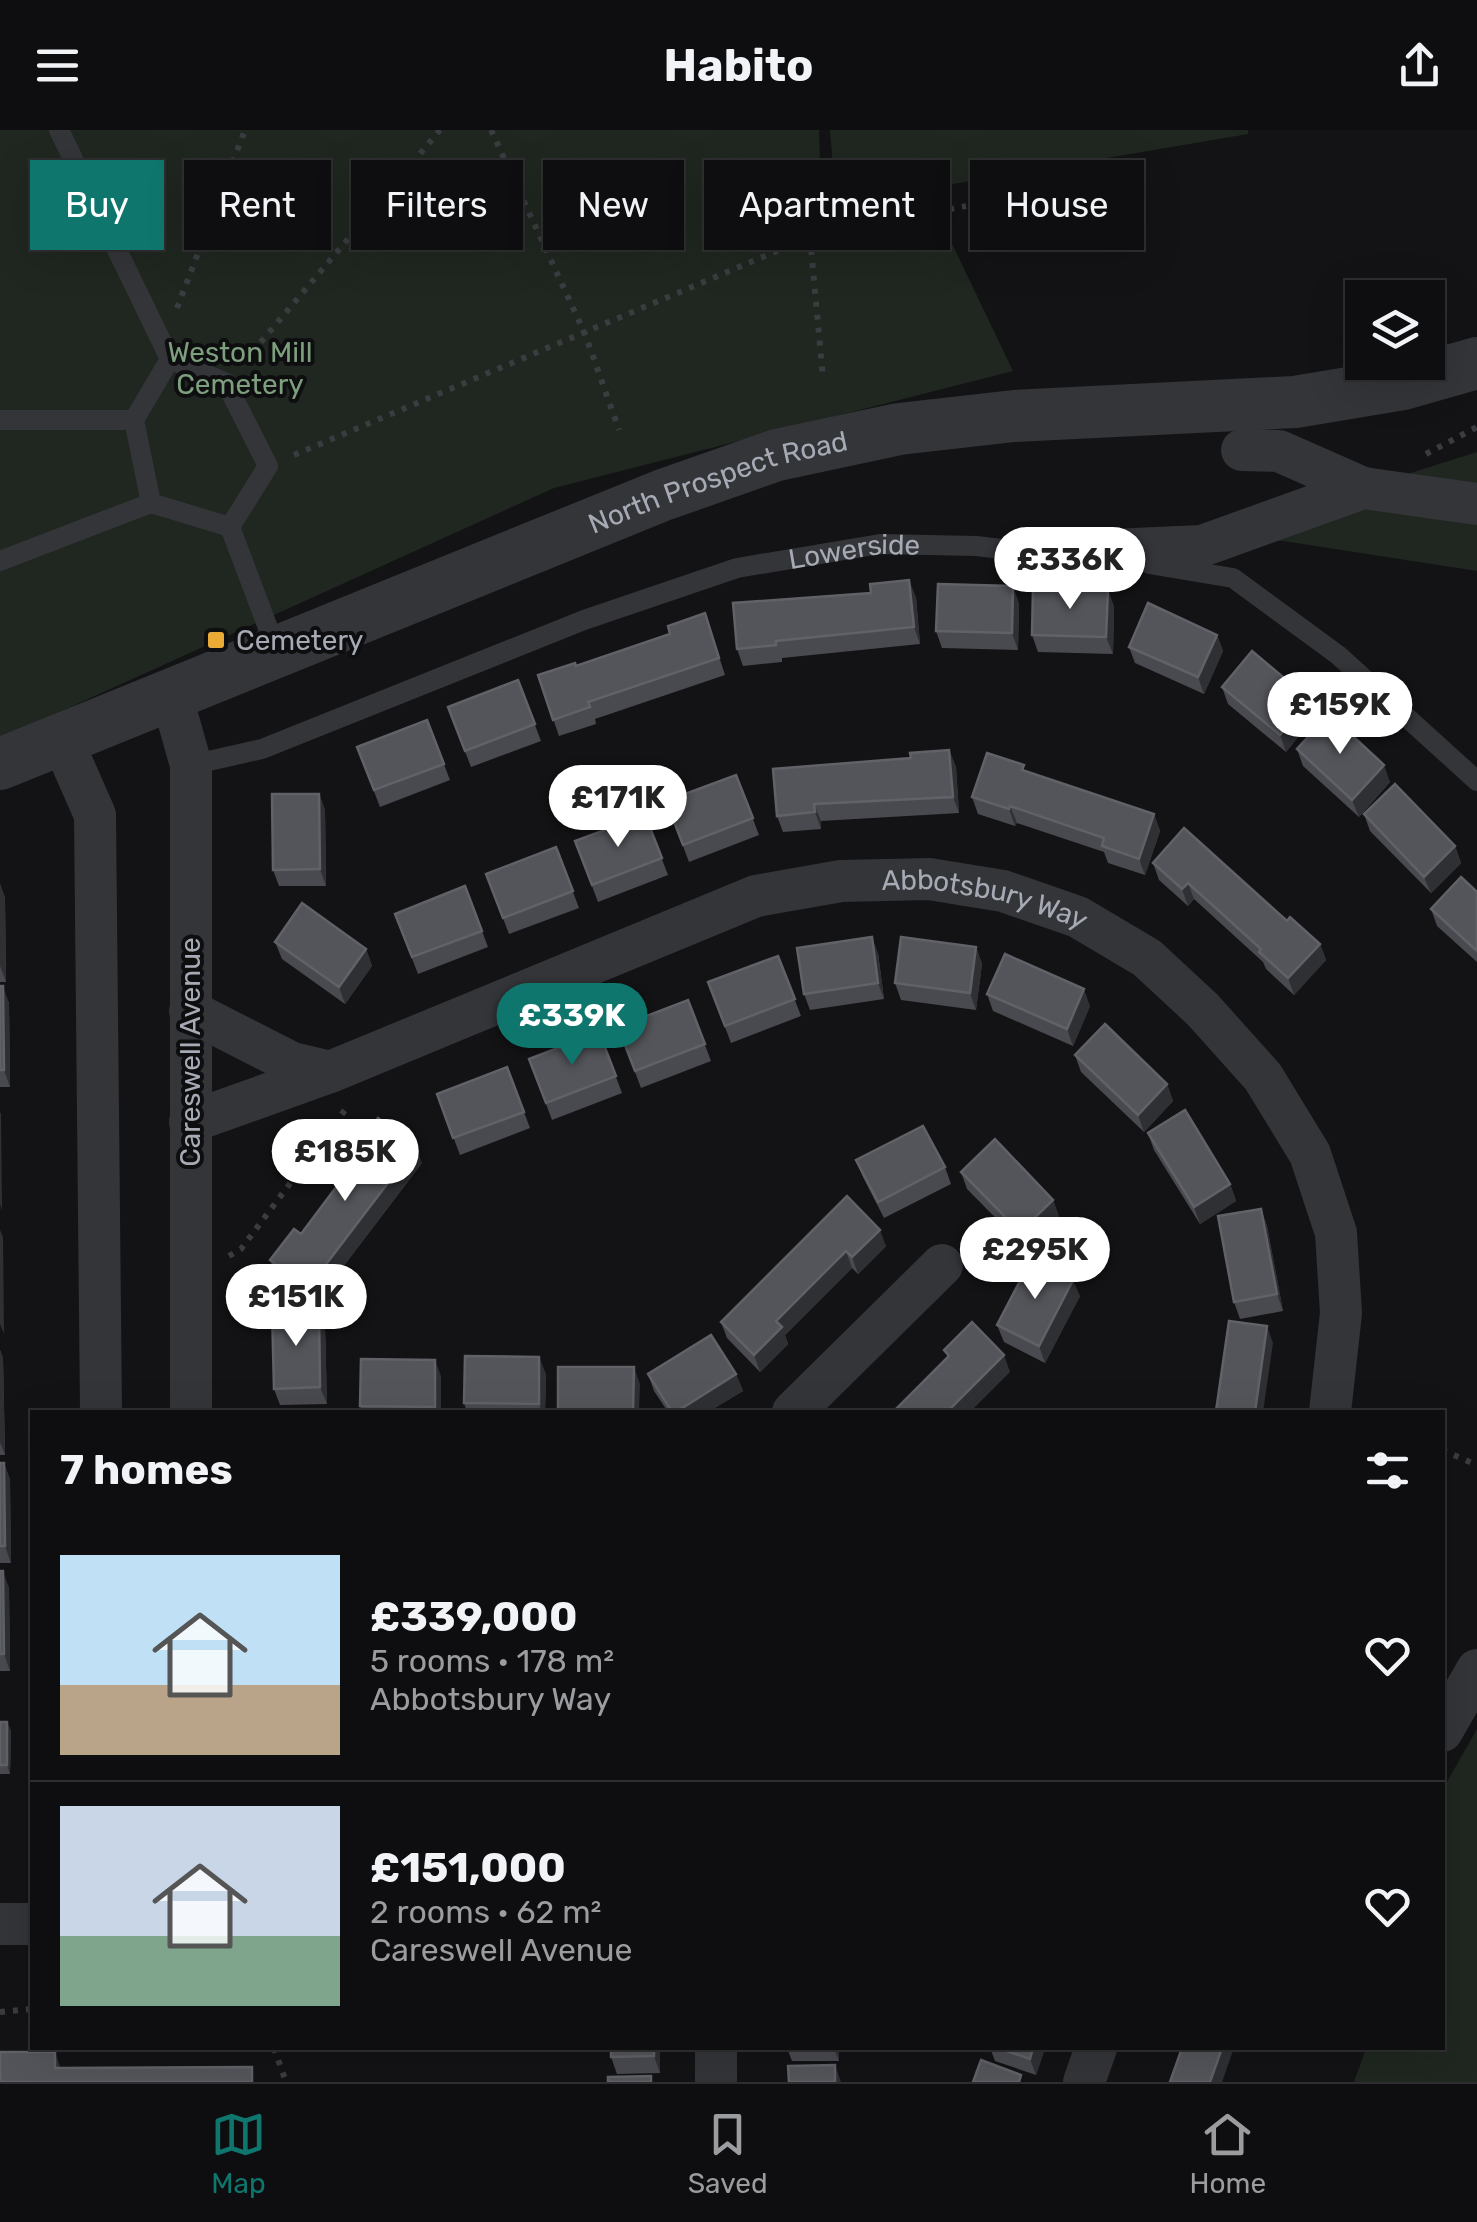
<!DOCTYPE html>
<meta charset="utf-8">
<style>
:root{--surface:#0e0e10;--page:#171719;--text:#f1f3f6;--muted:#9b9c9f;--line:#2e2e30;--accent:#0f766e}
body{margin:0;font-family:Rubik,sans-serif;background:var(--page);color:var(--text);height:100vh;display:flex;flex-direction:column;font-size:38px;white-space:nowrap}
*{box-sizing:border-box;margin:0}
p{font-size:32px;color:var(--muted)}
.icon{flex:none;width:55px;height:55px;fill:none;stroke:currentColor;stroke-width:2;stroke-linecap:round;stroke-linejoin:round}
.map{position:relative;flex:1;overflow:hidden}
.side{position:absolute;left:30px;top:1280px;width:1415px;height:640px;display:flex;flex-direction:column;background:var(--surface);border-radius:0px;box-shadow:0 10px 40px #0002,0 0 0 2px var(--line)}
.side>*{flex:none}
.hud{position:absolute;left:30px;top:30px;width:1418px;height:90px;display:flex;gap:20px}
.buttons{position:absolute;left:1345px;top:150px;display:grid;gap:20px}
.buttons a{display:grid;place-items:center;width:100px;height:100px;border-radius:0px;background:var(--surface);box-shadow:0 10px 40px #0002,0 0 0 2px var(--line);font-size:50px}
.price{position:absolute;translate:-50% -85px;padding:0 22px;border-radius:35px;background:#fff;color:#222;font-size:32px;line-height:65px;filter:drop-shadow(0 2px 5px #0008)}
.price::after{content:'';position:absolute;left:50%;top:60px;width:30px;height:22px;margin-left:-15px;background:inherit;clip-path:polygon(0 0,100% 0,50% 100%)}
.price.selected{background:var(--accent);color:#fff}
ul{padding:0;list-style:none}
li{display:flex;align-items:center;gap:30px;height:250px;padding:0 30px}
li+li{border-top:2px solid var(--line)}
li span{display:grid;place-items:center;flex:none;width:280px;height:200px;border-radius:0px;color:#555}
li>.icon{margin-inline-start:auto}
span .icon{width:120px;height:120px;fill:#fffc;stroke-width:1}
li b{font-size:42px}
h2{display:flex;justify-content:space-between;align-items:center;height:120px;padding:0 30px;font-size:42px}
.pill{padding:0 35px;border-radius:0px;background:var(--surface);box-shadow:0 10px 40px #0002,0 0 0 2px var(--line);font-size:35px;line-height:90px}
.pill.selected{background:var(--accent);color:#fff}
header{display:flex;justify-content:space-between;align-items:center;height:130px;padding:0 30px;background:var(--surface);font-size:45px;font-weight:700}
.menu{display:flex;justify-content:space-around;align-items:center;height:140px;border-top:2px solid var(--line);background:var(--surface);font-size:28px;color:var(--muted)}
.menu a{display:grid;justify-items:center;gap:5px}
.menu .selected{color:var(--accent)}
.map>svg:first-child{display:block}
</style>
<header><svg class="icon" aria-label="menu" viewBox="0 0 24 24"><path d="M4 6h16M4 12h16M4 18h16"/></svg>Habito<svg class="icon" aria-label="share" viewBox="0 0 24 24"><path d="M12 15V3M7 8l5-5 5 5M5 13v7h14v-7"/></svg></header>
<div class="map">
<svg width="1477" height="1952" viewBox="0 0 1477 1952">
<rect width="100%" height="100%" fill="#131315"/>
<!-- green -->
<g fill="#1f2720">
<path d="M 0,0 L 819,0 L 822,91 L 932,72 L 1013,241 L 554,358 L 0,609 Z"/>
<path d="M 830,0 L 1248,0 L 1248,4 L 836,74 Z"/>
<path d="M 1477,322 L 1477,441 L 1224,402 Z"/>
<path d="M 1477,1599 L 1477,1952 L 1354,1952 L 1366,1918 L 1442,1918 L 1443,1659 Z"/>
</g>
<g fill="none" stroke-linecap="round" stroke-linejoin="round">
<!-- path -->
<g stroke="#3a3c40" stroke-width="6" stroke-dasharray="5 8" stroke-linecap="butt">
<path d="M 491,0 L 585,204 L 619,300"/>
<path d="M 810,107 L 823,248"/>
<path d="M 177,178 L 245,0"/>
<path d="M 244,232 L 440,0"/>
<path d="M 1426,324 L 1477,297"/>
<path d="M 294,325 L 810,107 L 966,76"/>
<path d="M 229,1126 L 241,1119 L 345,980"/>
<path d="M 1442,1320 L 1477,1335"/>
<path d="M 0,1882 L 32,1879"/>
<path d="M 274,1918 L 286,1952"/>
</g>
<!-- service -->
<g stroke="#343539" stroke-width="20">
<path d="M 59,0 L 170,229"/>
<path d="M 170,229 L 226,253 L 268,336 L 230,397 L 151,373 L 134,290 Z"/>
<path d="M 0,290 L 134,290"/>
<path d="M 230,397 L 276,519"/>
<path d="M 0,431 L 151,373"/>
<path d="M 1149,434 L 1233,448 L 1338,525 L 1477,651"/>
<path id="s1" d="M 191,635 L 262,619 L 584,490 L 737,438 L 880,414 L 976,416 L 1045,424"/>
</g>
<!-- minor -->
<g stroke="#343539" stroke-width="42">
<path d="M 1242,320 L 1279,321 L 1363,358"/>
<path d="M 1043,423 L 1202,416 L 1363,358 L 1477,374"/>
<path d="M 171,564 L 191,635 L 191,1282"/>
<path d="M 62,610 L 95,685 L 101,1282"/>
<path d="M 190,881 L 292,933 L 330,942"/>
<path id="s2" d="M 190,992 L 330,942 L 756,766 L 841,751 L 929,749 L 1003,761 L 1078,787 L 1147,828 L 1203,880 L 1263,947 L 1310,1024 L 1336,1103 L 1341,1183 L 1330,1282"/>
<path d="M 793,1282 L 942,1135"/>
<path d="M 1442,1601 L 1477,1540"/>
<path d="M 0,1794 L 32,1794"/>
<path d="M 716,1952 L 716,1918"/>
<path d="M 1084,1952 L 1096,1918"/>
</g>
<!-- tertiary -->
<path stroke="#343539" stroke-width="52" id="s3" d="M 0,634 L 663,365 L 777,325 L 899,299 L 1014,286 L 1295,272 L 1403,254 L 1477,233"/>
</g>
<!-- wall -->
<g fill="#494a50">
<path d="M 1108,460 L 1114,477 L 1113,524 L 1038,522 L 1032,505 Z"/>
<path d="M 916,467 L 920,514 L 782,528 L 782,532 L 743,536 L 737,519 Z"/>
<path d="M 1019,473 L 1018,520 L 942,518 L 936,501 Z"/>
<path d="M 705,483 L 725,545 L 595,589 L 596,594 L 559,606 L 538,545 L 576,536 L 670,504 Z"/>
<path d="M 1217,505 L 1223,521 L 1204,564 L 1135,533 L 1129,517 Z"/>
<path d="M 518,550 L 541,611 L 471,637 L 448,577 Z"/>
<path d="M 1222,557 L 1309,569 L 1316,585 L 1286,622 L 1228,574 Z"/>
<path d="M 427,590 L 450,650 L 380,677 L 357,617 Z"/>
<path d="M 1297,619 L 1390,652 L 1359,687 L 1303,636 Z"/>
<path d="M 949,620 L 956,637 L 959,683 L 821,691 L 821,699 L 783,702 L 777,686 L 911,628 Z"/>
<path d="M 1027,642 L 1154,684 L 1160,701 L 1145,745 L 1108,733 L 1104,722 L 1017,693 L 1015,696 L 978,684 L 972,667 Z"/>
<path d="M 736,645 L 759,705 L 689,732 L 666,671 Z"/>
<path d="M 319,664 L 325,680 L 326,756 L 279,756 L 273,740 Z"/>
<path d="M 1364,684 L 1455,716 L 1461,733 L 1431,763 L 1370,701 Z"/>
<path d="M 645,685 L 668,745 L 598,772 L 575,711 Z"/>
<path d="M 556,717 L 579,778 L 509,804 L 486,744 Z"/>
<path d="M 1153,733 L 1287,791 L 1320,814 L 1326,830 L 1294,865 L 1266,839 L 1263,832 L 1194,769 L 1188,776 L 1159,750 Z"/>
<path d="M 0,754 L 5,768 L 6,852 L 0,852 Z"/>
<path d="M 465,756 L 488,817 L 418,844 L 395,784 Z"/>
<path d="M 1477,762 L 1477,832 L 1437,796 L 1431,779 Z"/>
<path d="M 275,812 L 366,819 L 372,836 L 345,874 L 282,829 Z"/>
<path d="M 976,817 L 982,834 L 976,880 L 901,870 L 895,853 Z"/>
<path d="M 878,823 L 884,869 L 810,880 L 804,864 Z"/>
<path d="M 778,826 L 801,886 L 731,913 L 708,852 Z"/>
<path d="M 0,856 L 9,873 L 10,957 L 0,957 Z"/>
<path d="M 987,864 L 1090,876 L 1073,916 L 993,881 Z"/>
<path d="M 688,870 L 711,931 L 641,958 L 618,897 Z"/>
<path d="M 599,902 L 622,963 L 552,990 L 529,929 Z"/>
<path d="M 1075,925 L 1167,954 L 1173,971 L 1144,1002 L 1081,942 Z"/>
<path d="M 507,937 L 530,998 L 460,1025 L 437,964 Z"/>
<path d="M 1148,1003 L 1230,1054 L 1236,1071 L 1200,1094 L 1154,1020 Z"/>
<path d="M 354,1019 L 422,1033 L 314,1175 L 277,1147 L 270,1130 L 301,1104 L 358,1029 Z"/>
<path d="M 856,1030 L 945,1037 L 951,1054 L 884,1088 L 863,1047 Z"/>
<path d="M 961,1042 L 1053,1070 L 1059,1087 L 1026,1119 L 967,1059 Z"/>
<path d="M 847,1066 L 886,1116 L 858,1144 L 852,1138 L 785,1205 L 788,1214 L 760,1242 L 727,1208 L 721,1192 Z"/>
<path d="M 1261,1079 L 1267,1096 L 1283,1181 L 1240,1189 L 1234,1172 Z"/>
<path d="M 1080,1166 L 1045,1233 L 1004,1212 L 997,1195 Z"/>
<path d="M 319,1179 L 325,1196 L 327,1274 L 280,1275 L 274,1259 Z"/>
<path d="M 0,1220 L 3,1228 L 5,1325 L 0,1325 Z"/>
<path d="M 546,1244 L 545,1282 L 467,1282 L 464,1273 Z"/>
<path d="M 648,1244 L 736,1244 L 743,1261 L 708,1282 L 668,1282 L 654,1261 Z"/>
<path d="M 441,1246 L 441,1282 L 362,1282 L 360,1276 Z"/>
<path d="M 0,1333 L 4,1333 L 10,1350 L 11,1433 L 0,1433 Z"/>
<path d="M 0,1441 L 9,1458 L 10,1541 L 0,1541 Z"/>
<path d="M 0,1592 L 7,1592 L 11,1601 L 10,1644 L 0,1644 Z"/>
<path d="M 334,1918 L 353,1918 L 353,1921 L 336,1921 Z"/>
<path d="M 611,1918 L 660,1918 L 660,1943 L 617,1944 L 611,1927 Z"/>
<path d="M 787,1918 L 839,1918 L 839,1931 L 792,1931 Z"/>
<path d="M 990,1918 L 1045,1918 L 1036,1945 L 995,1931 Z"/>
</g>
<!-- shaded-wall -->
<g fill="#2f3034">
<path d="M 909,450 L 916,467 L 920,514 L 914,497 Z"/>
<path d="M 1013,456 L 1019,473 L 1018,520 L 1012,503 Z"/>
<path d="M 1108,460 L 1114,477 L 1113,524 L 1106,507 Z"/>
<path d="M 1217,505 L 1223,521 L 1204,564 L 1198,547 Z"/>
<path d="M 1309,569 L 1316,585 L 1286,622 L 1280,605 Z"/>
<path d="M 949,620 L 956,637 L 959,683 L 953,667 Z"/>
<path d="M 1384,635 L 1390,652 L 1359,687 L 1352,670 Z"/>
<path d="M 319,664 L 325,680 L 326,756 L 320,739 Z"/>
<path d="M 814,674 L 821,691 L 821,699 L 815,682 Z"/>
<path d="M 1010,676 L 1017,693 L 1015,696 L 1009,679 Z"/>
<path d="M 1154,684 L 1160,701 L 1145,745 L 1139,729 Z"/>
<path d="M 1455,716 L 1461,733 L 1431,763 L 1424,747 Z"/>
<path d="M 1188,753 L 1194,769 L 1188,776 L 1182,759 Z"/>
<path d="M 0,754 L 5,768 L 6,852 L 0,836 Z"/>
<path d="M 872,807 L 878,823 L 884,869 L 878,853 Z"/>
<path d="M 1320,814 L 1326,830 L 1294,865 L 1288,848 Z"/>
<path d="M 976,817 L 982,834 L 976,880 L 970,863 Z"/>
<path d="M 366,819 L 372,836 L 345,874 L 339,857 Z"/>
<path d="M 3,856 L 9,873 L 10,957 L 4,940 Z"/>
<path d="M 1084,859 L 1090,876 L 1073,916 L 1067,899 Z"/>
<path d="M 1167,954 L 1173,971 L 1144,1002 L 1138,985 Z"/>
<path d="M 0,982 L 1,984 L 2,1081 L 0,1074 Z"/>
<path d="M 416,1016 L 422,1033 L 314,1175 L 308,1158 Z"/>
<path d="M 1230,1054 L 1236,1071 L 1200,1094 L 1194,1077 Z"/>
<path d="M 1053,1070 L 1059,1087 L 1026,1119 L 1020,1102 Z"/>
<path d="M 1261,1079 L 1267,1096 L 1283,1181 L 1277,1164 Z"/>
<path d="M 0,1100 L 3,1107 L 4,1204 L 0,1194 Z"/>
<path d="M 880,1100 L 886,1116 L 858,1144 L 852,1127 Z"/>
<path d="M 846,1121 L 852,1138 L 785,1205 L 788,1214 L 760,1242 L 754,1225 L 776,1191 Z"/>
<path d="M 1073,1150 L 1080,1166 L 1045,1233 L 1039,1216 Z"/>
<path d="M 319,1179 L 325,1196 L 327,1274 L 320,1257 Z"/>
<path d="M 1267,1196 L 1273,1213 L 1263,1282 L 1255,1282 Z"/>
<path d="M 0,1220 L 3,1228 L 5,1325 L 0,1312 Z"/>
<path d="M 1004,1225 L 1010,1242 L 970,1282 L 947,1282 Z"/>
<path d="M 539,1227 L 546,1244 L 545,1282 L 542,1282 L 539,1274 Z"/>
<path d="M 435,1230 L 441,1246 L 441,1282 L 437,1282 L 435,1277 Z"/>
<path d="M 634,1237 L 640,1254 L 639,1282 L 633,1282 Z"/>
<path d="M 736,1244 L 743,1261 L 708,1282 L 676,1282 Z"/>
<path d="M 4,1333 L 10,1350 L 11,1433 L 5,1416 Z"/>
<path d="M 3,1441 L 9,1458 L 10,1541 L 4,1524 Z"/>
<path d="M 7,1592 L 11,1601 L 10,1644 L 7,1635 Z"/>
<path d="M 654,1918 L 660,1918 L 660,1943 L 654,1926 Z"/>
<path d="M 834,1918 L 839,1918 L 839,1931 Z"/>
<path d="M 1033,1918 L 1045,1918 L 1036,1945 L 1030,1929 Z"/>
<path d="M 1222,1918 L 1234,1918 L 1222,1952 L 1210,1952 Z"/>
<path d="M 55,1922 L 61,1939 L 55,1938 Z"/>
<path d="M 835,1935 L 841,1952 L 835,1952 Z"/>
</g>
<!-- building -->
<g fill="#53555a" stroke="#606268" stroke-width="2.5">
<path d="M 909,450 L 914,497 L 776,511 L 776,515 L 737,519 L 733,473 L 871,463 L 870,454 Z"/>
<path d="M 938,454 L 1013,456 L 1012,503 L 936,501 Z"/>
<path d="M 1033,458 L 1108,460 L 1106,507 L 1032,505 Z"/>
<path d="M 1148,473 L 1217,505 L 1198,547 L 1129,517 Z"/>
<path d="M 705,483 L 719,528 L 588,572 L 590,577 L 553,590 L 538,545 L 575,533 L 576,536 L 670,504 L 668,496 Z"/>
<path d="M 1252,521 L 1309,569 L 1280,605 L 1222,557 Z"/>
<path d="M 518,550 L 535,594 L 465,621 L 448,577 Z"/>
<path d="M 1329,584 L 1384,635 L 1352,670 L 1297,619 Z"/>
<path d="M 427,590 L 444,634 L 374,660 L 357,617 Z"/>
<path d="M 949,620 L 953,667 L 814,674 L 815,682 L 777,686 L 773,639 L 911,628 L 910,623 Z"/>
<path d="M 987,623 L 1024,635 L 1022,640 L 1154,684 L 1139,729 L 1102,716 L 1104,708 L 1010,676 L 1009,679 L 972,667 Z"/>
<path d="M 736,645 L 753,688 L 683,715 L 666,671 Z"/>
<path d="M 1395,654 L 1455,716 L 1424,747 L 1364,684 Z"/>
<path d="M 272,664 L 319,664 L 320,739 L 273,740 Z"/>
<path d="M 645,685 L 662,728 L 592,755 L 575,711 Z"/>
<path d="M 1184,698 L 1287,791 L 1290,787 L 1320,814 L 1288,848 L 1259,822 L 1261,819 L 1188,753 L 1182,759 L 1153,733 Z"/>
<path d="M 556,717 L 573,761 L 503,788 L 486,744 Z"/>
<path d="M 1461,747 L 1477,762 L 1477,821 L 1431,779 Z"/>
<path d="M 465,756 L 482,801 L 412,827 L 395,784 Z"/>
<path d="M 302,773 L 366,819 L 339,857 L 275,812 Z"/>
<path d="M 872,807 L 878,853 L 804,864 L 797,818 Z"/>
<path d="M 901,807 L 976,817 L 970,863 L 895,853 Z"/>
<path d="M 1005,824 L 1084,859 L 1067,899 L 987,864 Z"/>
<path d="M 778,826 L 795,869 L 725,896 L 708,852 Z"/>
<path d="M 0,856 L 3,856 L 4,940 L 0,940 Z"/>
<path d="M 688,870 L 705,914 L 635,941 L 618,897 Z"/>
<path d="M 1105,894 L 1167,954 L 1138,985 L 1075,925 Z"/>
<path d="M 599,902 L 616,946 L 546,973 L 529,929 Z"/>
<path d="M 507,937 L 524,982 L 453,1008 L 437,964 Z"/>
<path d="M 1185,980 L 1230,1054 L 1194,1077 L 1148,1003 Z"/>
<path d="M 378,988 L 416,1016 L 308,1158 L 270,1130 L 294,1099 L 301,1104 L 361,1024 L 354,1019 Z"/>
<path d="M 923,996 L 945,1037 L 878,1072 L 856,1030 Z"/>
<path d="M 995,1009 L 1053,1070 L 1020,1102 L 961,1042 Z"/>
<path d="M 847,1066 L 880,1100 L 852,1127 L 846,1121 L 776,1191 L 782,1197 L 754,1225 L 721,1192 Z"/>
<path d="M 1261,1079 L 1277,1164 L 1234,1172 L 1218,1086 Z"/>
<path d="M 1032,1128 L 1073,1150 L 1039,1216 L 997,1195 Z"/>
<path d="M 319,1179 L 320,1257 L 274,1259 L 272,1180 Z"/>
<path d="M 1229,1191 L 1267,1196 L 1255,1282 L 1216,1281 Z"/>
<path d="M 972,1192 L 1004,1225 L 947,1282 L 893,1282 L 949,1226 L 944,1220 Z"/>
<path d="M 711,1205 L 736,1244 L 676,1282 L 672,1282 L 648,1244 Z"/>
<path d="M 465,1226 L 539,1227 L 539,1274 L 464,1273 Z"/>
<path d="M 361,1229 L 435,1230 L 435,1277 L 360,1276 Z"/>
<path d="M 558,1237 L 634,1237 L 633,1282 L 558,1282 Z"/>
<path d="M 0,1333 L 4,1333 L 5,1416 L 0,1416 Z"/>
<path d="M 0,1441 L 3,1441 L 4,1524 L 0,1524 Z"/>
<rect x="0" y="1592" width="7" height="43"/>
<path d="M 611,1918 L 654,1918 L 654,1926 L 611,1927 Z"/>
<path d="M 998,1918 L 1033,1918 L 1030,1929 Z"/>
<path d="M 1182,1918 L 1222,1918 L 1210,1952 L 1170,1952 Z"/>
<path d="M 0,1922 L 55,1922 L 55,1938 L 252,1937 L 252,1952 L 0,1952 Z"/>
<path d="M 981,1930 L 1021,1945 L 1019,1952 L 973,1952 Z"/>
<path d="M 835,1935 L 835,1952 L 789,1952 L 788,1936 Z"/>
<path d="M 651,1946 L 651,1952 L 608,1952 L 608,1947 Z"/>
</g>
<!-- markers -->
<rect fill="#e9aa36" stroke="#0e0e10" stroke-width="4" x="206" y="500" width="20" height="20" rx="5"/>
<g text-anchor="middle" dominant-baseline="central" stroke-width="8" stroke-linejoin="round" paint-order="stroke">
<!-- park labels -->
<g font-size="28" fill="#7d9f7e" stroke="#0e0e10">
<text x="240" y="222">Weston Mill<tspan x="240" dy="32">Cemetery</tspan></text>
</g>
<!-- street labels -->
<g font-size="28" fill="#a5aab4" stroke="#0e0e10">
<text stroke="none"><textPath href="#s3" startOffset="772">North Prospect Road</textPath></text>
<text stroke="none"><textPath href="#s1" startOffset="700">Lowerside</textPath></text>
<text stroke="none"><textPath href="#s2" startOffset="842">Abbotsbury Way</textPath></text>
<text transform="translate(190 922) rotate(-90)">Careswell Avenue</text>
</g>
<!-- poi labels -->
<g font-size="28" fill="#a5aab4" stroke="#0e0e10" text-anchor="start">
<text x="236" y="510">Cemetery</text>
</g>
</g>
</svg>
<div class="buttons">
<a><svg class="icon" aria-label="layers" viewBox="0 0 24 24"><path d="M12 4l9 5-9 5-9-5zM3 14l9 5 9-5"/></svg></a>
</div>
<b class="price" style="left:1070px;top:482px">£336K</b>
<b class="price" style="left:1340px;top:627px">£159K</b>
<b class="price" style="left:618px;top:720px">£171K</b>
<b class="price selected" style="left:572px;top:938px">£339K</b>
<b class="price" style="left:345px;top:1074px">£185K</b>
<b class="price" style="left:1035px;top:1172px">£295K</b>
<b class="price" style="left:296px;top:1219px">£151K</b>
<div class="hud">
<a class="pill selected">Buy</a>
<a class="pill">Rent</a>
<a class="pill">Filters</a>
<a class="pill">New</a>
<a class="pill">Apartment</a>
<a class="pill">House</a>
</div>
<section class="side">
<h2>7 homes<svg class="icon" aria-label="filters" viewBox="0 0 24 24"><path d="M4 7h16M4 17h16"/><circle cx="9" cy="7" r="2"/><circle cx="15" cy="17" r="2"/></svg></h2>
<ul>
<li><span style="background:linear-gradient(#bfe0f5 65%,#b9a48a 0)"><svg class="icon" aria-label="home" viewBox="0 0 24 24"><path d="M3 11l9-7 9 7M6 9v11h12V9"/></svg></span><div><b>£339,000</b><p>5 rooms · 178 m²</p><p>Abbotsbury Way</p></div><svg class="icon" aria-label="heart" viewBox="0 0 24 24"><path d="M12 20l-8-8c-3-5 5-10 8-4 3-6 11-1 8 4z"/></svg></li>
<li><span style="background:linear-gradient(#c9d6e8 65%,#7fa58c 0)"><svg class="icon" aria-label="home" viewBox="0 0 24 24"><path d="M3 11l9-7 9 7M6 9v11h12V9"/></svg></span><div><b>£151,000</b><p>2 rooms · 62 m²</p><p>Careswell Avenue</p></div><svg class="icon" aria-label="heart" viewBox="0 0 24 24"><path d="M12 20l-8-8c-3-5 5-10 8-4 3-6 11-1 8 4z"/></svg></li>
</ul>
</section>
</div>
<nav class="menu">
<a class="selected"><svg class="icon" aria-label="map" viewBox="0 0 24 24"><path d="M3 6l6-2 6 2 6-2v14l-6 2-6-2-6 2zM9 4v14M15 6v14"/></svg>Map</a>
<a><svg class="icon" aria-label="saved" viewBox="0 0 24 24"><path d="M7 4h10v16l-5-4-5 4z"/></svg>Saved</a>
<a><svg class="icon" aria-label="home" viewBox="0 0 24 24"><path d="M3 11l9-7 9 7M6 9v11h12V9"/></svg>Home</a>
</nav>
